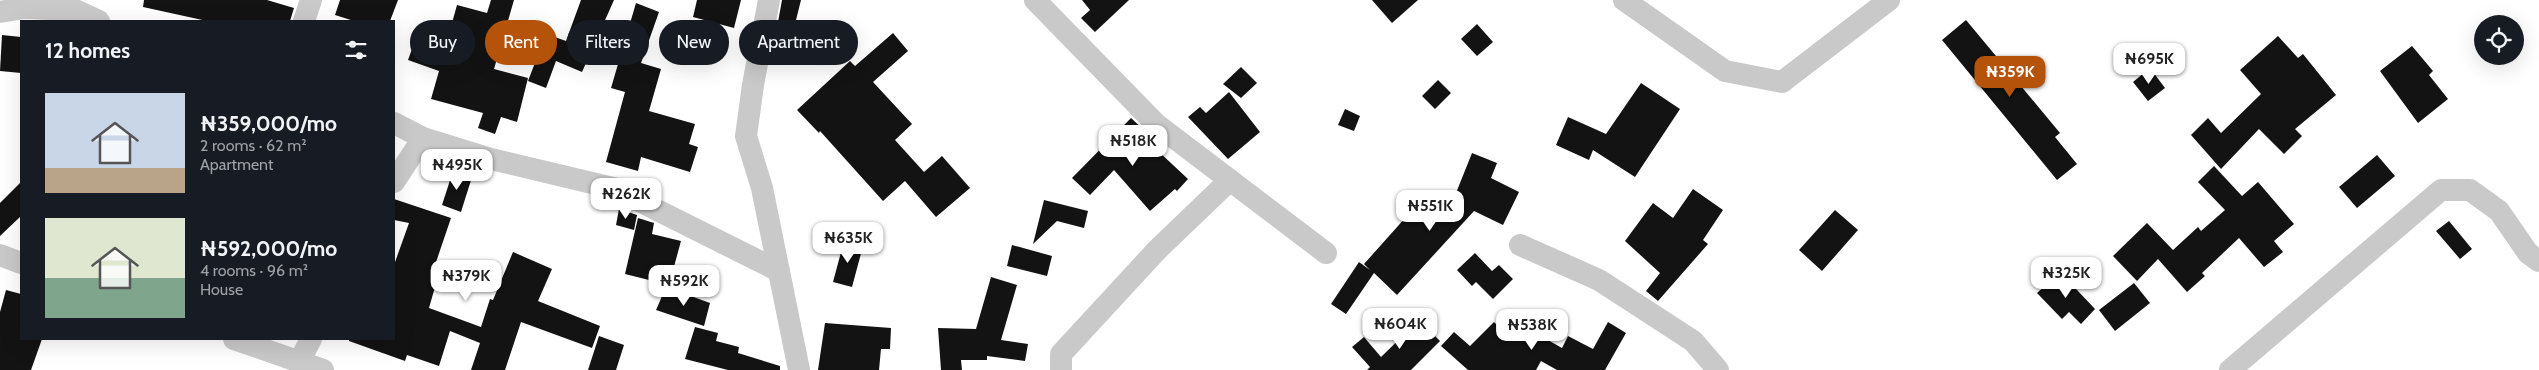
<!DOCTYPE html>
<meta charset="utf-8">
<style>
:root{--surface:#171b24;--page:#242831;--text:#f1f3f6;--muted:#9ea1a6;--accent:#b45309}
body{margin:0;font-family:Cabin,sans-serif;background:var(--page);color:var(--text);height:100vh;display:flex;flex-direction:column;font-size:19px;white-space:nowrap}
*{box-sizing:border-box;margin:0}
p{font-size:16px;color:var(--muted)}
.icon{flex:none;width:28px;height:28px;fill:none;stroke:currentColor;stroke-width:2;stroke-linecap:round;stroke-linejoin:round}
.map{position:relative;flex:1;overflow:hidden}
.panel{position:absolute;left:20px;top:20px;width:375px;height:320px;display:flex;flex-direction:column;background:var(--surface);border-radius:0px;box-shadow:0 5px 20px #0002}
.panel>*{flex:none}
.hud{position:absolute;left:410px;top:20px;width:475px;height:45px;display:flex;gap:10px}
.controls{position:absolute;left:2474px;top:15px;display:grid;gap:10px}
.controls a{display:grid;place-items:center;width:50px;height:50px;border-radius:50%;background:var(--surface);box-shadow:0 5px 20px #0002;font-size:25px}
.price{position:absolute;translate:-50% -42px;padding:0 11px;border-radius:10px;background:#fff;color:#222;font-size:16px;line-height:32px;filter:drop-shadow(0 1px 2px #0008)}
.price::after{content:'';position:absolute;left:50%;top:30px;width:15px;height:11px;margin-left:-8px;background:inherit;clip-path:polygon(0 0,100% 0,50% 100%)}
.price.current{background:var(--accent);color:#fff}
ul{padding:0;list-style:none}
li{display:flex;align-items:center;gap:15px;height:125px;padding:0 25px}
li span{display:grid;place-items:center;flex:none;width:140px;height:100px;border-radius:0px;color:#555}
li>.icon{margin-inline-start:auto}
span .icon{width:60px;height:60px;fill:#fffc;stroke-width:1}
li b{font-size:21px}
h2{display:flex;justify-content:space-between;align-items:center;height:60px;padding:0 25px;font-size:21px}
.chip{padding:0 18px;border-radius:22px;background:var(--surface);box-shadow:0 5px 20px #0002;font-size:18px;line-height:45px}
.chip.current{background:var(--accent);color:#fff}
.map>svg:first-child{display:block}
</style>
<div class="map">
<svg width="2539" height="370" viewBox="0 0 2539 370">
<rect width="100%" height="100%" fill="#fff"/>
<!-- building -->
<g fill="#131313">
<path d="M 144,0 L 267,0 L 294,8 L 290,21 L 207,21 L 143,7 Z"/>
<path d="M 340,0 L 398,0 L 390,21 L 354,21 L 335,15 Z"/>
<path d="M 491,0 L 514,0 L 494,69 L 528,78 L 517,122 L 501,117 L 495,134 L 478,128 L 483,113 L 431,99 L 439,71 L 408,60 L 416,38 L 445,48 L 457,5 L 487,13 Z"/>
<path d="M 581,0 L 614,0 L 582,72 L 556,61 L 546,88 L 528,81 L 546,34 L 566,41 Z"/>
<path d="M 697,0 L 741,0 L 734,28 L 693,17 Z"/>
<path d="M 782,0 L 801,0 L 789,48 L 774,44 Z"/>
<path d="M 1082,0 L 1129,0 L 1095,32 L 1081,18 L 1090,10 Z"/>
<path d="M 1372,0 L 1418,0 L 1392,23 Z"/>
<path d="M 636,3 L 659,12 L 641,63 L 661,69 L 649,111 L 695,124 L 689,144 L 698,147 L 690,172 L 641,157 L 638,171 L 606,162 L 625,92 L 611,88 Z"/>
<path d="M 1966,20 L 2060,133 L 2055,137 L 2077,164 L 2057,180 L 1942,40 Z"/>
<path d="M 1477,24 L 1493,42 L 1477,56 L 1461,39 Z"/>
<path d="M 893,33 L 908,51 L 873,82 L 912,124 L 895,140 L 924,172 L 942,156 L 970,188 L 936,217 L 905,181 L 883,201 L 820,131 L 819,133 L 797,110 L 850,61 L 855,66 Z"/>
<path d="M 2,35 L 21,37 L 21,73 L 0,71 Z"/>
<path d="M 2278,36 L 2298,58 L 2303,54 L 2336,95 L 2295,129 L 2302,136 L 2284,154 L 2259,129 L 2221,169 L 2191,135 L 2208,118 L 2221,133 L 2261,94 L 2240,70 Z"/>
<path d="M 2412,46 L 2433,71 L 2429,75 L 2448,99 L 2418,123 L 2380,71 Z"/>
<path d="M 1241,67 L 1257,83 L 1241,98 L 1223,84 Z"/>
<path d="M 2150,68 L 2165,88 L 2148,101 L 2133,82 Z"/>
<path d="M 1438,80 L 1451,93 L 1435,109 L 1422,96 Z"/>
<path d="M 1641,83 L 1680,109 L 1635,177 L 1593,150 L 1589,160 L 1556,145 L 1568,117 L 1606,134 Z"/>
<path d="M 1229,92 L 1260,132 L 1228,159 L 1188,117 L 1200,107 L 1206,113 Z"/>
<path d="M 1345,109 L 1360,116 L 1354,131 L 1338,125 Z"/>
<path d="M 1131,118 L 1146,132 L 1142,136 L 1188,179 L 1177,191 L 1175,189 L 1150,211 L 1114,170 L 1090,195 L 1072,178 Z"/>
<path d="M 1472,153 L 1497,163 L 1491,178 L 1519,192 L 1503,225 L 1474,211 L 1397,295 L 1374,273 L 1346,314 L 1331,304 L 1359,262 L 1370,270 L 1364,264 L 1423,198 L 1446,218 Z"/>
<path d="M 2377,155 L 2395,176 L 2357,208 L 2339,187 Z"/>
<path d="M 2214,166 L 2242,196 L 2258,182 L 2294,224 L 2274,241 L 2283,252 L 2264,267 L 2239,238 L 2202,273 L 2205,276 L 2187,292 L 2158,259 L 2137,281 L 2113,256 L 2147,223 L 2173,250 L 2198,227 L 2201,231 L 2225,210 L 2198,182 Z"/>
<path d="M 453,171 L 472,177 L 461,212 L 442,205 Z"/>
<path d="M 21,182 L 21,216 L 0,236 L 0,203 Z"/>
<path d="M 1693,189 L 1723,210 L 1703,240 L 1708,244 L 1658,301 L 1646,291 L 1660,273 L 1625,241 L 1653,203 L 1673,218 Z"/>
<path d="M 394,199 L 451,218 L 433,271 L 439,273 L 429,308 L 481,327 L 490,299 L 493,300 L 513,252 L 552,269 L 538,301 L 600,326 L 592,348 L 521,322 L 505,370 L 471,370 L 480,343 L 450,331 L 439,366 L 407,355 L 405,361 L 349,341 L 349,339 L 394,339 L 394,265 L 409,223 L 394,220 Z"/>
<path d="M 1044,200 L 1088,211 L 1084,228 L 1057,221 L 1033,244 Z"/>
<path d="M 619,209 L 637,215 L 634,230 L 616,225 Z"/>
<path d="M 1835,210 L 1858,230 L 1822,271 L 1799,250 Z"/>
<path d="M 638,218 L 654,223 L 652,234 L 681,241 L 669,285 L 625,274 Z"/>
<path d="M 2449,221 L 2472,249 L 2460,259 L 2436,231 Z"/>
<path d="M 844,241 L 863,246 L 852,287 L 833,282 Z"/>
<path d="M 1012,245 L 1052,256 L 1047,276 L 1007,266 Z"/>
<path d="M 1475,253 L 1492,271 L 1499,265 L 1513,279 L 1493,299 L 1476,282 L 1472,286 L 1457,270 Z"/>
<path d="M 2060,272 L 2095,309 L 2081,324 L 2069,312 L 2062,319 L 2037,293 Z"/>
<path d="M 991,277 L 1017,285 L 1001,340 L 1028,344 L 1025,361 L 987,356 L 987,360 L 961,360 L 962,370 L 941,370 L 938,328 L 976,329 Z"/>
<path d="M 2134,283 L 2150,303 L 2115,331 L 2099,310 Z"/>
<path d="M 666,287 L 710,303 L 704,326 L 656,310 Z"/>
<path d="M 6,290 L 21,294 L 21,339 L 42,339 L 31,370 L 0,370 L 0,312 Z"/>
<path d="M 1419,320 L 1440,341 L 1411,370 L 1367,370 L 1370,367 L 1352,347 L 1364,337 L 1381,357 Z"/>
<path d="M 1494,322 L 1509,338 L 1518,323 L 1562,348 L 1568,336 L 1593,349 L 1608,322 L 1626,333 L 1605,370 L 1557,370 L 1541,361 L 1536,370 L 1468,370 L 1441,346 L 1454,332 L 1470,346 Z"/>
<path d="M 825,323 L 891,328 L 890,349 L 881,349 L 879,370 L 818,370 Z"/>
<path d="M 695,327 L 718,333 L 716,341 L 739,347 L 738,353 L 780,366 L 780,370 L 728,370 L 685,359 Z"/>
<path d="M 599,336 L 624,345 L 616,370 L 588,370 Z"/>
</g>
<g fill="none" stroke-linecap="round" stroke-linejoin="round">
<!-- minor -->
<g stroke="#c9c9c9" stroke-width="22">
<path d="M 769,0 L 753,85 L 746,136 L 762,188 L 799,370"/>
<path d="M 1035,0 L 1156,124 L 1326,253"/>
<path d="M 1624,0 L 1725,71 L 1782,82 L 1889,0"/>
<path d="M 0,12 L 24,8 L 75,10 L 99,21"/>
<path d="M 304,21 L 311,0"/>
<path d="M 394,123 L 423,138 L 491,159 L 613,188 L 779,271"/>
<path d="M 394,182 L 423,138"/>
<path d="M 1520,245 L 1599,280 L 1693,341 L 1718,370"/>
<path d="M 0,255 L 21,263"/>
<path d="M 234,339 L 323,370"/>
<path d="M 299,362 L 311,339"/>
<path d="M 1061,370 L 1061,354 L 1157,250 L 1230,180"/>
<path d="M 2230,370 L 2441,190 L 2470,190 L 2499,211 L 2528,253 L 2539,261"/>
</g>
</g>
</svg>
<div class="controls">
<a><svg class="icon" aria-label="locate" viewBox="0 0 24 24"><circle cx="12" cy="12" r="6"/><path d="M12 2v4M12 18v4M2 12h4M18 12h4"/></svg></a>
</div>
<b class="price" style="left:2149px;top:85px">₦695K</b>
<b class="price current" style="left:2010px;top:98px">₦359K</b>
<b class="price" style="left:1133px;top:167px">₦518K</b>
<b class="price" style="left:457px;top:191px">₦495K</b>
<b class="price" style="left:626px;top:220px">₦262K</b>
<b class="price" style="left:1430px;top:232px">₦551K</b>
<b class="price" style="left:848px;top:264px">₦635K</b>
<b class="price" style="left:2066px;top:299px">₦325K</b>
<b class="price" style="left:466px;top:302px">₦379K</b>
<b class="price" style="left:684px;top:307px">₦592K</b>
<b class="price" style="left:1400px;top:350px">₦604K</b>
<b class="price" style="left:1532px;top:351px">₦538K</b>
<div class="hud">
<a class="chip">Buy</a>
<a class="chip current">Rent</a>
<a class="chip">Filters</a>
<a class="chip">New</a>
<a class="chip">Apartment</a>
</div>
<section class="panel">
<h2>12 homes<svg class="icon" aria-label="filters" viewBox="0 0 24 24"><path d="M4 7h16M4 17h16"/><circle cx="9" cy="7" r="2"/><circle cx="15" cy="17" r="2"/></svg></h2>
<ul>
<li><span style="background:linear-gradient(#c9d6e8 75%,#b9a48a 0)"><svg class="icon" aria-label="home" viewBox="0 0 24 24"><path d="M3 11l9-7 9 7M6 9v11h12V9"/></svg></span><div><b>₦359,000/mo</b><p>2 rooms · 62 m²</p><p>Apartment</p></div></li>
<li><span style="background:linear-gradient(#dfe7d0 60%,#7fa58c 0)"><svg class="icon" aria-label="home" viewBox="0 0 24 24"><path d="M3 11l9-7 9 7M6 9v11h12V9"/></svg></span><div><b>₦592,000/mo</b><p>4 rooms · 96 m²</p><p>House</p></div></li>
</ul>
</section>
</div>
